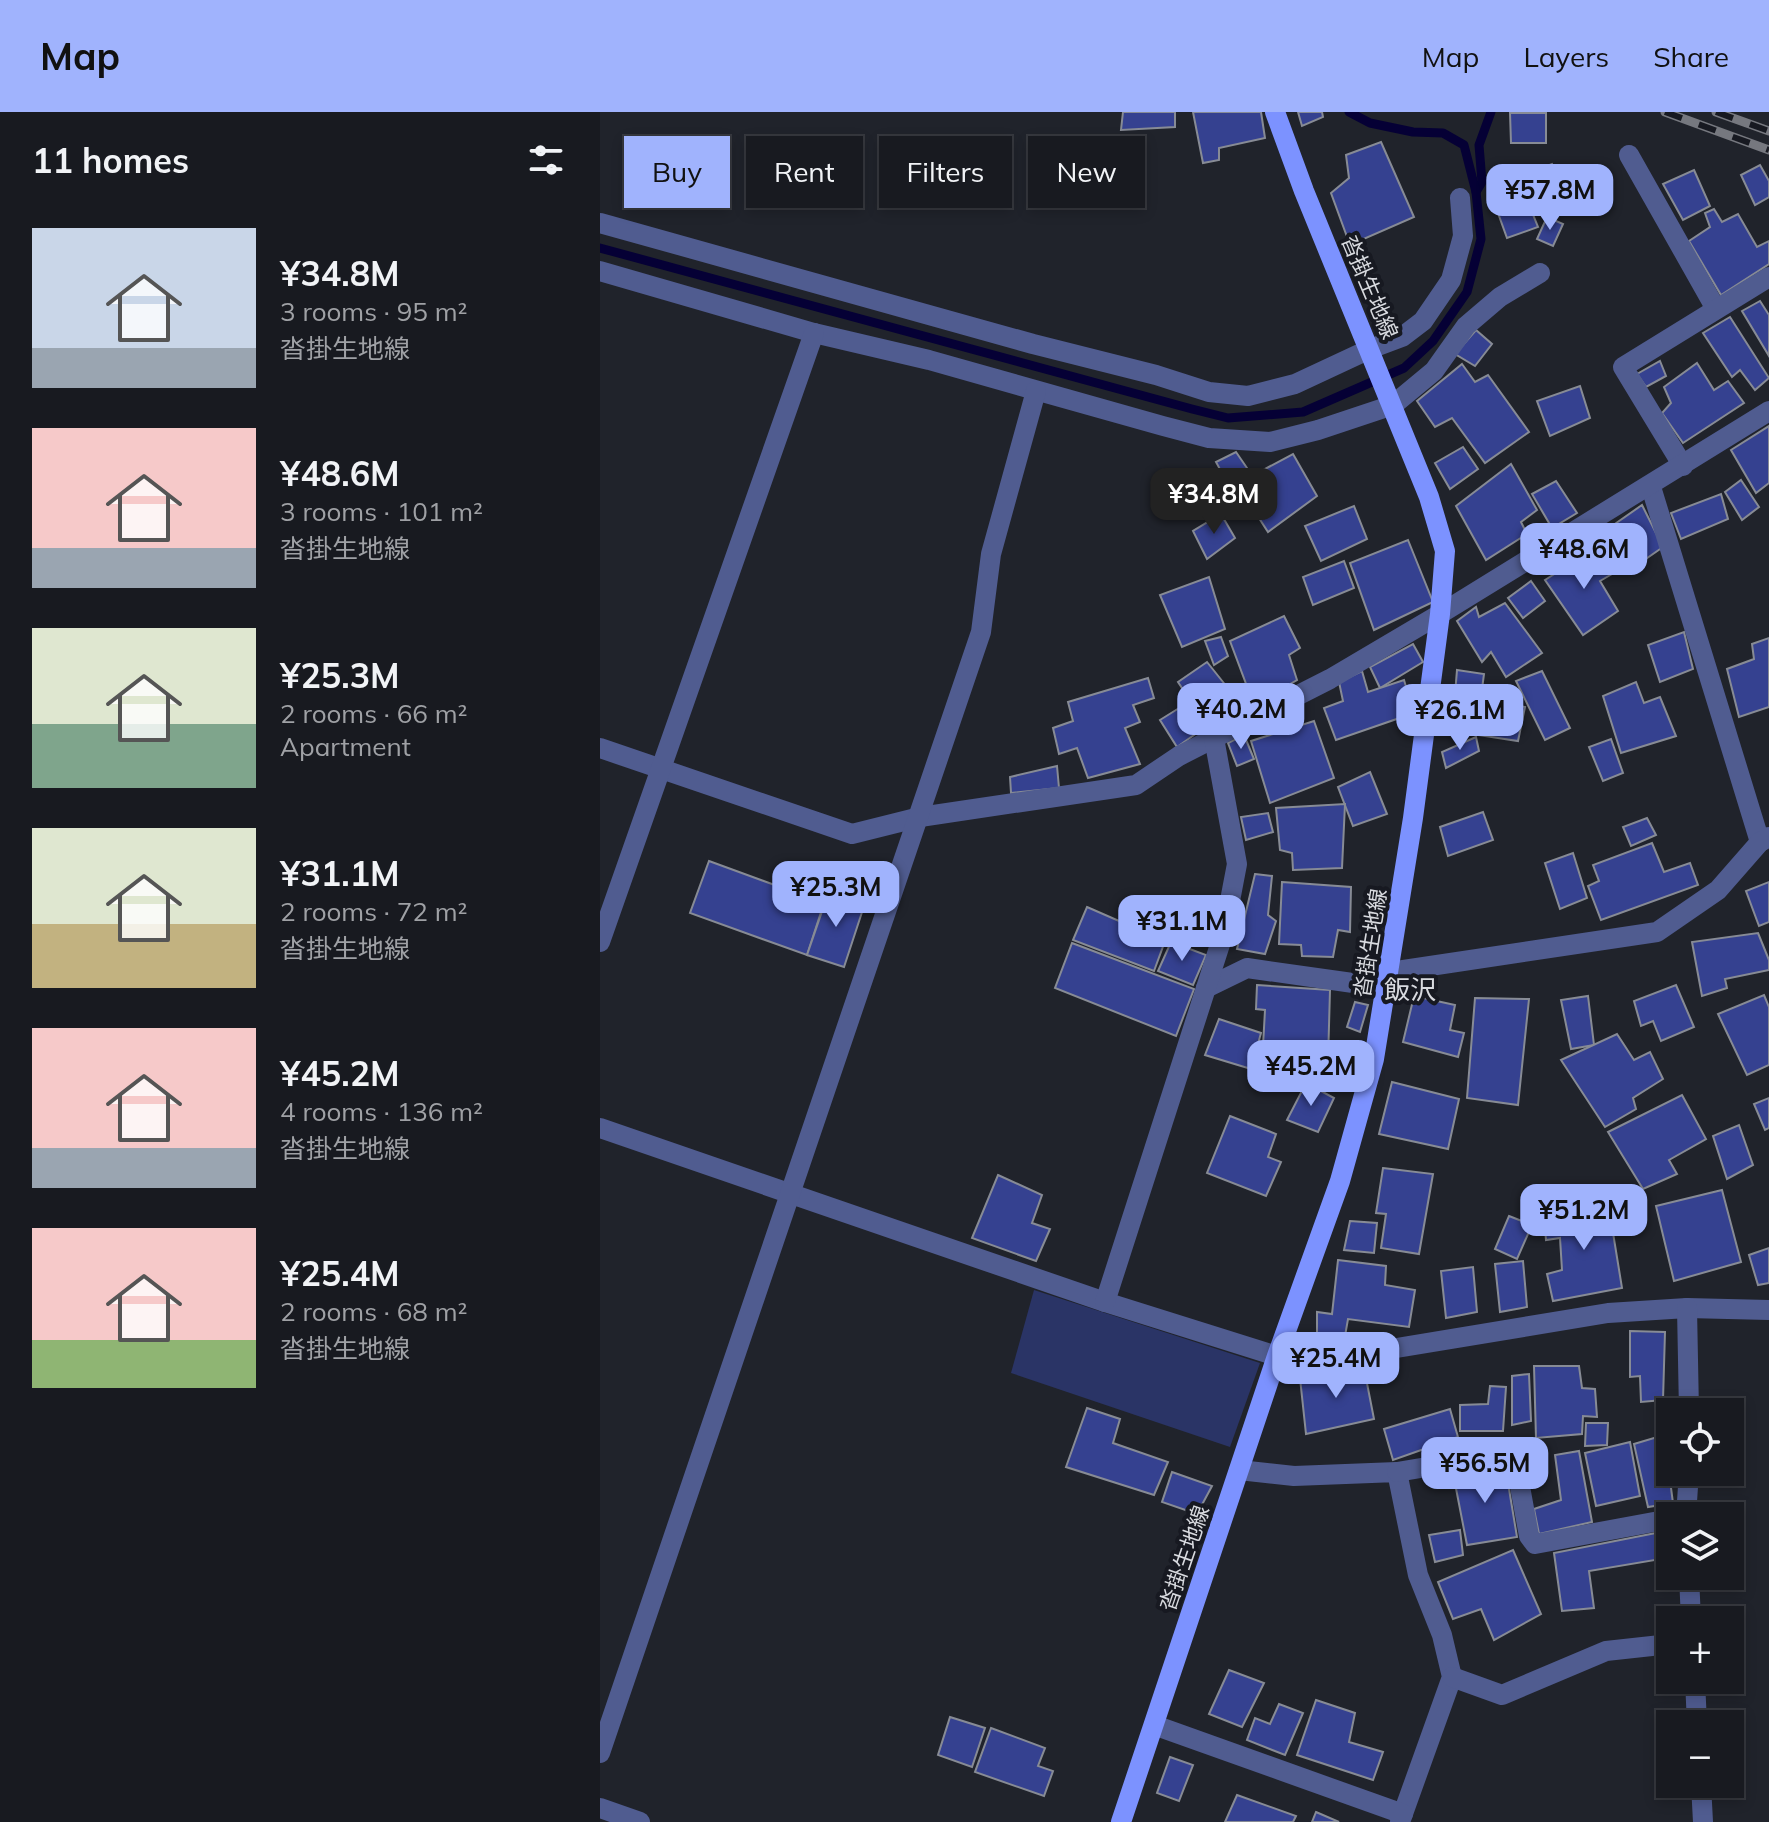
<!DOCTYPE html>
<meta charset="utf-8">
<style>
:root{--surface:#181a20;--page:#212329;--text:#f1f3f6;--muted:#9fa1a5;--line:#36383e;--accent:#a0b3fd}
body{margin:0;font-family:Mulish,"Noto Sans JP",sans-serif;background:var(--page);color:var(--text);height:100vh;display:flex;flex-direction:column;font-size:30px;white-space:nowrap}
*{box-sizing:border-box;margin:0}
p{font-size:26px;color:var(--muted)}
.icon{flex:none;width:44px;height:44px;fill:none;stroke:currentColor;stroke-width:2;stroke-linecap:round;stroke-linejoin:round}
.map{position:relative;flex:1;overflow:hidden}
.side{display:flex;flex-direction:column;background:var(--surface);width:600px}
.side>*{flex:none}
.hud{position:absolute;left:24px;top:24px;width:760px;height:72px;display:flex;gap:16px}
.tools{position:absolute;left:1056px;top:1286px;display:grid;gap:16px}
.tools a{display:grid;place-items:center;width:88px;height:88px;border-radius:0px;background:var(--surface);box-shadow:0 4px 12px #0003,0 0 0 2px var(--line);font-size:40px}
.price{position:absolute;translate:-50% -68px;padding:0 18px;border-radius:16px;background:var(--accent);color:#111;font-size:26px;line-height:52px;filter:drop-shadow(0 2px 4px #0008)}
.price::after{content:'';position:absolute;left:50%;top:48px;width:24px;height:18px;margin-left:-12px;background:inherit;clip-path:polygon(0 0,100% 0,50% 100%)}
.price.on{background:#222;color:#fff}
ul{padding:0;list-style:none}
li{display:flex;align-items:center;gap:24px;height:200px;padding:0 32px}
li span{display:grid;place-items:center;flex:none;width:224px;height:160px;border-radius:0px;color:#555}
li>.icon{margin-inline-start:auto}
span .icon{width:96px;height:96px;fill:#fffc;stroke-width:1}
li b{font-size:34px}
h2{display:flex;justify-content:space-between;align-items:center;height:96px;padding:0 32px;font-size:34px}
.tag{padding:0 28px;border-radius:0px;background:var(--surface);box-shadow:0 4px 12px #0003,0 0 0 2px var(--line);font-size:28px;line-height:72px}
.tag.on{background:var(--accent);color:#111}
header{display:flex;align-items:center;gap:48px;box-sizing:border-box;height:112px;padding:0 40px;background:var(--accent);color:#111}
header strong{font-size:38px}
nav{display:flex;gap:44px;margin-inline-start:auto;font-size:28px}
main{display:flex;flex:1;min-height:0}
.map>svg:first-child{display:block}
</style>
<header>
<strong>Map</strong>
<nav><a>Map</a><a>Layers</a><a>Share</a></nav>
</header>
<main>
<section class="side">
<h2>11 homes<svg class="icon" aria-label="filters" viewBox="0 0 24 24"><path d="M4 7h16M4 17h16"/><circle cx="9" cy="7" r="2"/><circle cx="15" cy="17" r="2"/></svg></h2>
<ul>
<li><span style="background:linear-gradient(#c9d6e8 75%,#9aa5b1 0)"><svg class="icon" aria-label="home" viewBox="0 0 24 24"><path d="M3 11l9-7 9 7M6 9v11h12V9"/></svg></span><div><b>¥34.8M</b><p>3 rooms · 95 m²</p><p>沓掛生地線</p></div></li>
<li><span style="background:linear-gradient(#f6c9c9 75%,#9aa5b1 0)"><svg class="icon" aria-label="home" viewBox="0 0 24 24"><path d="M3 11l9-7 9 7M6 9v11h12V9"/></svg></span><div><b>¥48.6M</b><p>3 rooms · 101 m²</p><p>沓掛生地線</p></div></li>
<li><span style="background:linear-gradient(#dfe7d0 60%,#7fa58c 0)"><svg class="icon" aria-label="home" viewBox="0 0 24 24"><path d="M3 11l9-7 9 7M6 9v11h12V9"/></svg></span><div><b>¥25.3M</b><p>2 rooms · 66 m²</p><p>Apartment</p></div></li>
<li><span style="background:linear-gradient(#dfe7d0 60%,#c2b280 0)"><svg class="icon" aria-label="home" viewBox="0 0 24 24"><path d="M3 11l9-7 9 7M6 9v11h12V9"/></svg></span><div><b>¥31.1M</b><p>2 rooms · 72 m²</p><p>沓掛生地線</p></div></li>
<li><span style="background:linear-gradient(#f6c9c9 75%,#9aa5b1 0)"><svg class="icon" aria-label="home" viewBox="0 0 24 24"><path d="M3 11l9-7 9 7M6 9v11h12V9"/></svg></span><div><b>¥45.2M</b><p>4 rooms · 136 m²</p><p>沓掛生地線</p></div></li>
<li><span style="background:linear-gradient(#f6c9c9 70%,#8fb573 0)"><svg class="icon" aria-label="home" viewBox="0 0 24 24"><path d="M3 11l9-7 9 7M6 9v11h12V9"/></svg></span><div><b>¥25.4M</b><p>2 rooms · 68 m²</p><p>沓掛生地線</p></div></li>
</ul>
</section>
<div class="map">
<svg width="1169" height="1710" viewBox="0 0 1169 1710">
<rect width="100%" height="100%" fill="#20232b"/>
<!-- green -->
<path fill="#2a3466" d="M 434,1178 L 660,1251 L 630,1335 L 411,1261 Z"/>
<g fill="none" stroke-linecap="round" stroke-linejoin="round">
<!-- stream -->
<g stroke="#050035" stroke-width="9">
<path d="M 876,80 L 882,70 L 879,33 L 891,0"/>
<path d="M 0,136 L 592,297 L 628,306 L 703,300 L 804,256 L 833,229 L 867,180 L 881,127 L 876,80 L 864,33 L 843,21 L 813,20 L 770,11 L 749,0"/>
</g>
</g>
<!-- building -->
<g fill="#354190" stroke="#878b95" stroke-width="2">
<path d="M 523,0 L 575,0 L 575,15 L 521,18 Z"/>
<path d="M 593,0 L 661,0 L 665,26 L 619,36 L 619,48 L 603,51 Z"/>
<path d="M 698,0 L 722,0 L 723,5 L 702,14 Z"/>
<path d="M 910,1 L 946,1 L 946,31 L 911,31 Z"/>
<path d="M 781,30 L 814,105 L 750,133 L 731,81 L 749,66 L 746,43 Z"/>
<path d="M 952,52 L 965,88 L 932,100 L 938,115 L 907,126 L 889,76 Z"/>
<path d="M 1160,53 L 1169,69 L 1169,85 L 1155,93 L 1141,63 Z"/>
<path d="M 1094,58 L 1110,94 L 1083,108 L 1063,72 Z"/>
<path d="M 1114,97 L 1122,110 L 1138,102 L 1157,135 L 1169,129 L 1169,152 L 1121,183 L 1089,129 L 1110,115 L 1105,101 Z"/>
<path d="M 947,105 L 963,112 L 953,134 L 937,127 Z"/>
<path d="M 1160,189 L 1169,203 L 1169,244 L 1142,199 Z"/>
<path d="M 1130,205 L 1169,266 L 1155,278 L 1140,258 L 1132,265 L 1103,221 Z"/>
<path d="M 876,218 L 892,232 L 875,254 L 855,242 Z"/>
<path d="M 1060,249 L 1066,264 L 1046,275 L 1037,262 Z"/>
<path d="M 1097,251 L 1114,278 L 1128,269 L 1144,291 L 1083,331 L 1062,301 L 1071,291 L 1064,275 Z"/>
<path d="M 862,252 L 875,270 L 888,263 L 929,320 L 885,351 L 852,306 L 835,315 L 817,289 Z"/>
<path d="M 980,274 L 990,306 L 950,324 L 937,289 Z"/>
<path d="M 1169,314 L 1169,371 L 1156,381 L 1131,338 Z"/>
<path d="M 863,335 L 878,357 L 850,377 L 835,351 Z"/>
<path d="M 636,340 L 647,356 L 628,372 L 616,350 Z"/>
<path d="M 693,342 L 717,384 L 668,420 L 637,372 Z"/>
<path d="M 911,352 L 937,398 L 921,410 L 927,422 L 886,448 L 856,394 Z"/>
<path d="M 1141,368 L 1159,395 L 1142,408 L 1125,380 Z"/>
<path d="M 956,369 L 977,401 L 952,416 L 932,382 Z"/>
<path d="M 1121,382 L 1128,407 L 1081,427 L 1071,401 Z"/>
<path d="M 1042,393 L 1063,435 L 1037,453 L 1012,414 Z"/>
<path d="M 754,394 L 767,427 L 721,449 L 705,414 Z"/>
<path d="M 621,402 L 635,426 L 607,447 L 593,419 Z"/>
<path d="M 808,428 L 833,490 L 774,518 L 750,451 Z"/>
<path d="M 994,437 L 1012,462 L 1000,469 L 1018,499 L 983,523 L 945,468 Z"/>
<path d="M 744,449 L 754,476 L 713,493 L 703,465 Z"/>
<path d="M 609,465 L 625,517 L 582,535 L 560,483 Z"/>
<path d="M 931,469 L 945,489 L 923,506 L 908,486 Z"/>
<path d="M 905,491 L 942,541 L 906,565 L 891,540 L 882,550 L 857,509 L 876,495 L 879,505 Z"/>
<path d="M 684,504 L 700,536 L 689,543 L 697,568 L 654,593 L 630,529 Z"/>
<path d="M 1084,520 L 1093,557 L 1060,570 L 1048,533 Z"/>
<path d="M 621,525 L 628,544 L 614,553 L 605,529 Z"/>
<path d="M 1169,526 L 1169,595 L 1139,605 L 1127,557 L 1154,547 L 1152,532 Z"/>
<path d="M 813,532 L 823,550 L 780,576 L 770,555 Z"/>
<path d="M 607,550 L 635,585 L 604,609 L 578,570 Z"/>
<path d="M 857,558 L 884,562 L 882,577 L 895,581 L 896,589 L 925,595 L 918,629 L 852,619 Z"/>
<path d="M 762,559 L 768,580 L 804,568 L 814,601 L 736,628 L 724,596 L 743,589 L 739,570 Z"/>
<path d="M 942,559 L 970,616 L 945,628 L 916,569 Z"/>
<path d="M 548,566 L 554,586 L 533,593 L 540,610 L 525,616 L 540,652 L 488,666 L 477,636 L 459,642 L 453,616 L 473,609 L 468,590 Z"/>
<path d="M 1036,570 L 1044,591 L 1060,585 L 1076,624 L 1021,641 L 1003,584 Z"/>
<path d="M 584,593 L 601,618 L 577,635 L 560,608 Z"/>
<path d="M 714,609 L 734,666 L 670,691 L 651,629 Z"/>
<path d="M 644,623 L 654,647 L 637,654 L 628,631 Z"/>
<path d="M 876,625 L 879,639 L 846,656 L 842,640 Z"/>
<path d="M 1011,627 L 1023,661 L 1003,669 L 989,635 Z"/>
<path d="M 457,654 L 459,676 L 411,681 L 410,665 Z"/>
<path d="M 770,660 L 787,702 L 753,714 L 738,675 Z"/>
<path d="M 745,692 L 742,756 L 693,758 L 692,741 L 680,738 L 676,696 Z"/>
<path d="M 883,700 L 893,728 L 848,744 L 840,715 Z"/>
<path d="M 668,701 L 673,720 L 646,728 L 641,705 Z"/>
<path d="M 1047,706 L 1056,723 L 1031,734 L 1023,715 Z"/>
<path d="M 1052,731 L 1064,760 L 1090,751 L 1098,773 L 1001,808 L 988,774 L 999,769 L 993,753 Z"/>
<path d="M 973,741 L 987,786 L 960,797 L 945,751 Z"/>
<path d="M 109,749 L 224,791 L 207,843 L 90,801 Z"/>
<path d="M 655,762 L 672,764 L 668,803 L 676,809 L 665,842 L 637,837 Z"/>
<path d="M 682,770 L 751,775 L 750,820 L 738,818 L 733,845 L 702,844 L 701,833 L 679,832 Z"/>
<path d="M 1169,770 L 1169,810 L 1159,814 L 1146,779 Z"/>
<path d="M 229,779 L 265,791 L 244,855 L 207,843 Z"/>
<path d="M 487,795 L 565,829 L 554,859 L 473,828 Z"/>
<path d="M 1158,821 L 1169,848 L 1169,858 L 1125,867 L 1127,876 L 1102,884 L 1092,830 Z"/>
<path d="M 571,830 L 606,843 L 593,873 L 558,859 Z"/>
<path d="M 472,831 L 594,877 L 576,924 L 455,876 Z"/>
<path d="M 657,873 L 730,878 L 728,949 L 662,952 L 665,898 L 656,897 Z"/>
<path d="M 1076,873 L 1094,915 L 1061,929 L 1053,909 L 1041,914 L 1034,889 Z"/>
<path d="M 1164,883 L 1169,895 L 1169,953 L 1147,963 L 1118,902 Z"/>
<path d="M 814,884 L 855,893 L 850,918 L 864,921 L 858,945 L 803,930 Z"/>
<path d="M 988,884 L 994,933 L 971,937 L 961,888 Z"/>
<path d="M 875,886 L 929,887 L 918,993 L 867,986 Z"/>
<path d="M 755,890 L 768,893 L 760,920 L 747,915 Z"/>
<path d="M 619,907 L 661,921 L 651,957 L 605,943 Z"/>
<path d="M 1017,922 L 1034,948 L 1050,940 L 1063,967 L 1033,986 L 1036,997 L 1005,1015 L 961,948 Z"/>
<path d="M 792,970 L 859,987 L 848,1037 L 779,1022 Z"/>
<path d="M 706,971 L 734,986 L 718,1020 L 687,1008 Z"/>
<path d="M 1082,983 L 1106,1027 L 1069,1048 L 1077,1062 L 1043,1077 L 1008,1020 Z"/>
<path d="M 1169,986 L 1169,1016 L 1165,1018 L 1154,992 Z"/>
<path d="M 630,1004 L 676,1022 L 668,1045 L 681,1050 L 666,1084 L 607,1061 Z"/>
<path d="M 1139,1013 L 1153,1053 L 1127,1067 L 1113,1024 Z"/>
<path d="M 783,1056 L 833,1062 L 819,1142 L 781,1136 L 786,1102 L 776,1101 Z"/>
<path d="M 398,1063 L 442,1083 L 432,1111 L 450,1117 L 436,1149 L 372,1126 Z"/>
<path d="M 1122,1078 L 1141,1150 L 1074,1169 L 1056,1094 Z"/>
<path d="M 1008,1090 L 1022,1176 L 953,1189 L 947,1162 L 962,1158 L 960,1126 L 946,1128 L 944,1102 Z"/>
<path d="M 909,1104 L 932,1113 L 917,1147 L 895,1137 Z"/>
<path d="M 750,1109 L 777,1111 L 774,1141 L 744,1138 Z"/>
<path d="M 1169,1136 L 1169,1171 L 1158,1173 L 1149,1143 Z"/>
<path d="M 738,1148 L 786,1154 L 785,1173 L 815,1178 L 809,1215 L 748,1207 L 745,1224 L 717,1225 L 717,1200 L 732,1202 Z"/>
<path d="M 923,1149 L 927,1195 L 900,1200 L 895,1152 Z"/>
<path d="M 873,1155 L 877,1200 L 846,1206 L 841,1159 Z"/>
<path d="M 1030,1219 L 1065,1220 L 1063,1288 L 1041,1290 L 1040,1264 L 1030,1265 Z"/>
<path d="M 934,1254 L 979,1254 L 982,1276 L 995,1277 L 997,1305 L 983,1304 L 982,1322 L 936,1326 Z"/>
<path d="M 764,1256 L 774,1307 L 706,1322 L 700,1266 Z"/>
<path d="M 929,1262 L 931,1309 L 912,1313 L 912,1264 Z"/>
<path d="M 890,1274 L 906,1275 L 903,1319 L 860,1319 L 860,1293 L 888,1292 Z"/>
<path d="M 487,1296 L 520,1307 L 513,1331 L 568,1350 L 554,1383 L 466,1355 Z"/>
<path d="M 850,1297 L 858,1325 L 793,1348 L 784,1317 Z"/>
<path d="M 986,1311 L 1008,1311 L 1007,1333 L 985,1334 Z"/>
<path d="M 1064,1323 L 1073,1391 L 1048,1395 L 1034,1332 Z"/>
<path d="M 1030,1330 L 1040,1384 L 996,1394 L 985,1341 Z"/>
<path d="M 979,1339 L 992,1410 L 939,1422 L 934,1397 L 961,1388 L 955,1343 Z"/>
<path d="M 905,1353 L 917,1425 L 867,1433 L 853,1361 Z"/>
<path d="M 572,1360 L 612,1374 L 597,1402 L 562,1390 Z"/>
<path d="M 860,1418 L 863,1443 L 835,1450 L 829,1423 Z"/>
<path d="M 1066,1419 L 1067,1446 L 989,1459 L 994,1496 L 962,1499 L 954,1441 Z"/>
<path d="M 913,1438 L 941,1502 L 894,1528 L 881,1497 L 853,1507 L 838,1470 Z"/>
<path d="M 629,1558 L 664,1571 L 642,1615 L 609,1602 Z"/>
<path d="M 716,1588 L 755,1601 L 749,1630 L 783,1640 L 773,1668 L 697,1643 Z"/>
<path d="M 679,1592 L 703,1601 L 685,1643 L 647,1628 L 655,1606 L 670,1612 Z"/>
<path d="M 350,1605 L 385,1616 L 372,1655 L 338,1643 Z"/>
<path d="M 391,1616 L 445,1636 L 438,1654 L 453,1659 L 444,1684 L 375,1660 Z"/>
<path d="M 570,1645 L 593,1653 L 579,1689 L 557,1681 Z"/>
<path d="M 637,1683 L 696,1704 L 693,1710 L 625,1710 Z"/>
<path d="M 716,1700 L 739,1710 L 712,1710 Z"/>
</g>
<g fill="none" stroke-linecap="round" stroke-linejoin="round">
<!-- minor -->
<g stroke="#505c90" stroke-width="20">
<path d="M 1029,43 L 1116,197"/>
<path d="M 0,111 L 433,232 L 556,263 L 609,280 L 648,284 L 695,272 L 770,237 L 802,225 L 823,209 L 851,168 L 863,124 L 860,86"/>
<path d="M 0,159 L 214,221 L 329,248 L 563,314 L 609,326 L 670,330 L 718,318 L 793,293 L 834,259 L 866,214 L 900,185 L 940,161"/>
<path d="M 1083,354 L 1023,255 L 1169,165"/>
<path d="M 1051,375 L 1160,730"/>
<path d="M 0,636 L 252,722 L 320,705 L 536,673 L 579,644 L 730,567 L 840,502 L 1169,299"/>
<path d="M 0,830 L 214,221"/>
<path d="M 790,860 L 1057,820 L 1118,778 L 1160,730 L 1169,725"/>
<path d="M 606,876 L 647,856 L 788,876"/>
<path d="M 0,1016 L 505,1190 L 677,1244 L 736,1246 L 1008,1201 L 1087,1196 L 1169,1198"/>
<path d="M 505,1190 L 624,820 L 637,752 L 614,626"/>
<path d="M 1087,1196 L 1089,1300"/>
<path d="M 639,1358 L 694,1364 L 797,1360 L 818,1463 L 842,1523 L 852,1565 L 800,1710"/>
<path d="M 797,1360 L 904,1342 L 915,1347 L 929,1424 L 935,1432 L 1070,1407"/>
<path d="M 1086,1404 L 1089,1360"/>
<path d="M 1089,1464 L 1091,1508"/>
<path d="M 852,1565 L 902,1583 L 1006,1539 L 1070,1532"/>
<path d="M 1095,1568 L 1097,1612"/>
<path d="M 554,1613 L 803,1702"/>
<path d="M 0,1641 L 381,520 L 391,442 L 436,279"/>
<path d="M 1101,1672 L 1103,1710"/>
<path d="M 0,1696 L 40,1710"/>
</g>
<!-- major -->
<path stroke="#7c92ff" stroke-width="20" d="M 521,1710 L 677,1244 L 740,1069 L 774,947 L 813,706 L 840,502 L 845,439 L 829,385 L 704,79 L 675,0"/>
<defs>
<g id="rail">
<path d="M 1065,0 L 1169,38"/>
<path d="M 1116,0 L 1169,19"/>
</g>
</defs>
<!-- rail casing -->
<use href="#rail" stroke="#76787f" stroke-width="9"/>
<!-- rail -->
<use href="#rail" stroke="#171921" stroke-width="6" stroke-dasharray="18" stroke-linecap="butt"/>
</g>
<g text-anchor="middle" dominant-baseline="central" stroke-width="8" stroke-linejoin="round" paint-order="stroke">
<!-- street labels -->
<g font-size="22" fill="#d8dadf" stroke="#171921">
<text transform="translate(770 175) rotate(67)">沓掛生地線</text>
<text transform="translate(770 831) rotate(-81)">沓掛生地線</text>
<text transform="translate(584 1446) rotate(-71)">沓掛生地線</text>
</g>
<!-- quarter labels -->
<g font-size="26" fill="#d8dadf" stroke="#171921">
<text x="810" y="877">飯沢</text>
</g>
</g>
</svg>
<div class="tools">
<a><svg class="icon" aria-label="locate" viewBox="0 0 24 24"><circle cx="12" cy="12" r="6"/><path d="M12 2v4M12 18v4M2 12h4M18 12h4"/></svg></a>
<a><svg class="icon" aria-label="layers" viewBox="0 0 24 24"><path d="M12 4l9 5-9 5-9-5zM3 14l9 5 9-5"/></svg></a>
<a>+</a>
<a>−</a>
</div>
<b class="price" style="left:950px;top:120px">¥57.8M</b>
<b class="price on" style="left:614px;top:424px">¥34.8M</b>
<b class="price" style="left:984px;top:479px">¥48.6M</b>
<b class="price" style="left:641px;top:639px">¥40.2M</b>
<b class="price" style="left:860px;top:640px">¥26.1M</b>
<b class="price" style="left:236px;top:817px">¥25.3M</b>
<b class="price" style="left:582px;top:851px">¥31.1M</b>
<b class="price" style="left:711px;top:996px">¥45.2M</b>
<b class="price" style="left:984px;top:1140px">¥51.2M</b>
<b class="price" style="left:736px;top:1288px">¥25.4M</b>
<b class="price" style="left:885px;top:1393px">¥56.5M</b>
<div class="hud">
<a class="tag on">Buy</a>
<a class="tag">Rent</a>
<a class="tag">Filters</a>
<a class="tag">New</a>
</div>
</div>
</main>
